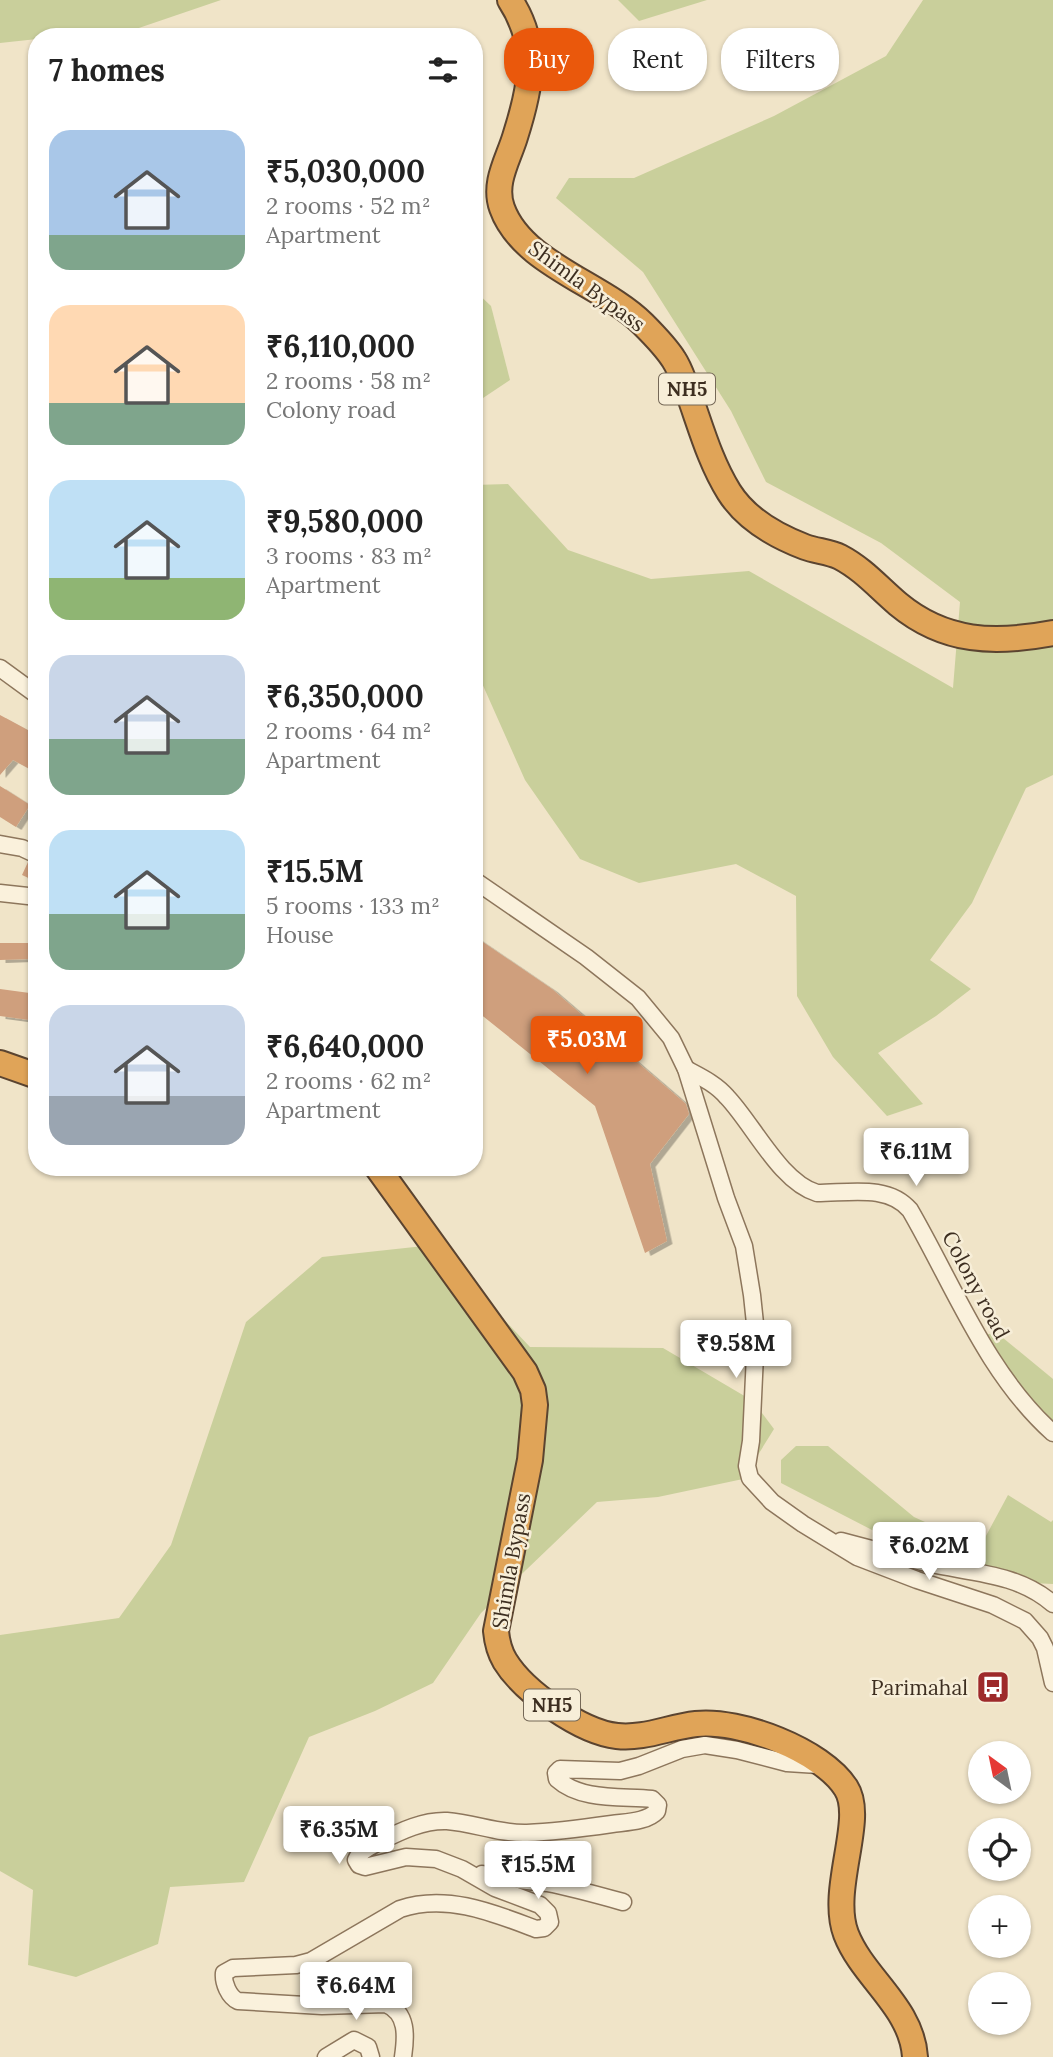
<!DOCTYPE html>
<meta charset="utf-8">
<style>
:root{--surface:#fff;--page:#f2f2f2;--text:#222;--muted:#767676;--accent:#ea580c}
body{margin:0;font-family:Lora,serif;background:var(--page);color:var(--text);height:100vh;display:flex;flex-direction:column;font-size:26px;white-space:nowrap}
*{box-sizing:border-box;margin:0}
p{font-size:23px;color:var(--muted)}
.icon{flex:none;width:38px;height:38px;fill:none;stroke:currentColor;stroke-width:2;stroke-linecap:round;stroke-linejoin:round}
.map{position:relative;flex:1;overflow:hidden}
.panel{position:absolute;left:28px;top:28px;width:455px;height:1148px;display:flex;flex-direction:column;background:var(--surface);border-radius:28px;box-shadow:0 2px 5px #0004}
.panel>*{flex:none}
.guide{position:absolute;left:504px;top:28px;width:443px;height:63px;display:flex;gap:14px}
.needle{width:46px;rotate:327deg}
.tools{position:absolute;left:968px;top:1741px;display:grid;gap:14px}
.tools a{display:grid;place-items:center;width:63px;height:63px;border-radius:50%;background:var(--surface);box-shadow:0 2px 5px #0004;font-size:35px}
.price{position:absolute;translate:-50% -60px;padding:0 16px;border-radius:7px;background:#fff;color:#222;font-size:23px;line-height:46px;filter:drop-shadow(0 2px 4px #0008)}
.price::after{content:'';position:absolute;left:50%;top:42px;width:21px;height:16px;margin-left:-10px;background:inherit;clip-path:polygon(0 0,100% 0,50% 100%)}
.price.on{background:var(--accent);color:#fff}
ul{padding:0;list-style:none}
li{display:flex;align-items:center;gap:21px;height:175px;padding:0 21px}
li span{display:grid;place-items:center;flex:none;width:196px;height:140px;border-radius:21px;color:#555}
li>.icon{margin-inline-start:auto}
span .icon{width:84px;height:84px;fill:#fffc;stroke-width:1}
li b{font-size:30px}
h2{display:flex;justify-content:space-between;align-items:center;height:84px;padding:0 21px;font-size:30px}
.tag{padding:0 24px;border-radius:28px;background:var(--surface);box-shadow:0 2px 5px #0004;font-size:24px;line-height:63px}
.tag.on{background:var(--accent);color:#fff}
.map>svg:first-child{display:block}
</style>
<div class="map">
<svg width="1053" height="2057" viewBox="0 0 1053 2057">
<defs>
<filter id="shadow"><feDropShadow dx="5.5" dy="3" stdDeviation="0" flood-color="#0004"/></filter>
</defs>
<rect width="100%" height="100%" fill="#f0e4c8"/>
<!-- green -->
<g fill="#c9cf9b">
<path d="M 0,0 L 221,0 L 130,31 L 65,37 L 37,37 L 37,39 L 0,43 Z"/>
<path d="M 618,0 L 707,0 L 639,21 Z"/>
<path d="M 923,0 L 1053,0 L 1053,775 L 1026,788 L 972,903 L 930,960 L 971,989 L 936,1016 L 878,1053 L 923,1104 L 887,1116 L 833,1057 L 797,996 L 796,896 L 736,864 L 639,883 L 580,859 L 525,780 L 481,681 L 474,681 L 474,485 L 508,484 L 568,550 L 651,579 L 749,571 L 953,688 L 960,602 L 881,543 L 766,482 L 731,411 L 643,272 L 556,198 L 569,178 L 634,178 L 774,116 L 886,56 Z"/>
<path d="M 474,290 L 491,306 L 510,380 L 474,404 Z"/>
<path d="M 433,1245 L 530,1347 L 663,1348 L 753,1401 L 774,1429 L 743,1479 L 658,1497 L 597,1502 L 481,1613 L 433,1683 L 375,1711 L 309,1737 L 244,1882 L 170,1887 L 158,1944 L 76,1977 L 28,1965 L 33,1890 L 0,1871 L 0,1635 L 119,1618 L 171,1545 L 246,1322 L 322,1257 Z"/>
<path d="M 997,1333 L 1053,1379 L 1053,1424 L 992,1356 L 981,1335 Z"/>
<path d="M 796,1446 L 828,1446 L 914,1517 L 980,1547 L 1008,1495 L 1051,1522 L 1053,1520 L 1053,1584 L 969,1580 L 781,1483 L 781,1460 Z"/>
</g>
<!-- building -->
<g fill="#cf9f7d" filter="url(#shadow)">
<path d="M 0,715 L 37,735 L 37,773 L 13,760 L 0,775 Z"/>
<path d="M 0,786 L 30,805 L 16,827 L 0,817 Z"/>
<path d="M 28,862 L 37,865 L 37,882 L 22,875 Z"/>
<path d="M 474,936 L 552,989 L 686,1104 L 689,1114 L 650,1164 L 667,1241 L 645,1253 L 595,1106 L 474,1009 Z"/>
<path d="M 0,943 L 37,943 L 37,963 L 28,959 L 0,960 Z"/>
<path d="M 0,989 L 37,994 L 37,1021 L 0,1016 Z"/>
</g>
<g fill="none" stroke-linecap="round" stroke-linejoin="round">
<defs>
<g id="minor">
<path d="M 0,668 L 37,695"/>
<path d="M 0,844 L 22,848 L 37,855"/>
<path d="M 474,880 L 586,957 L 638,998 L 671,1038 L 686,1069 L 726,1198 L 744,1246 L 752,1295 L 756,1333 L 751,1441 L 747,1466 L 750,1478 L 772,1502 L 803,1524 L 857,1557 L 917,1580 L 993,1605 L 1025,1621 L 1040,1638 L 1045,1648 L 1053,1683"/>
<path d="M 0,893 L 37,897"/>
<path d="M 686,1069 C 701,1077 716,1084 727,1097 C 753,1124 780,1182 817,1193 C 849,1193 888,1184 910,1210 C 954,1286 987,1374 1053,1433"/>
<path d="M 841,1541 C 871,1549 901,1557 931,1564 C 974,1573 1019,1574 1053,1604"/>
<path d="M 482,1874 C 504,1880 525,1880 547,1883 C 573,1888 598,1895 623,1902"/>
<path d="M 326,2057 L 354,2040 L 368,2047 L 371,2057"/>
<path d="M 403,2057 C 406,2037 408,2013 386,2004 L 322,2006 L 238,2001 C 229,1997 223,1983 224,1973 L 233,1968 L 296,1965 L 311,1961 L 400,1909 C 446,1893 494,1913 536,1929 L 544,1928 L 550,1922 L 548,1913 L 540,1905 L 495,1888 L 462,1869 L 436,1859 L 406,1857 L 365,1867 L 359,1865 L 356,1860 C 360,1850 372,1846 381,1841 C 401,1831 424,1820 447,1821 C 474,1823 499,1834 527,1833 C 555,1832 584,1828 612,1824 C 626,1822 647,1822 657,1811 L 658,1805 L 652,1799 C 622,1796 581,1801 557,1779 L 556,1773 L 560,1769 L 620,1771 L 639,1766 L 682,1749 L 705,1745 L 737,1750 L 787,1763 L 818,1765"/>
</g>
<g id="highway">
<path d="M 510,0 C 540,46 531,87 515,137 C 508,160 493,183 502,208 C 522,264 603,284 643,324 C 654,335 666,347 674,360 C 680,369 683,380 687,389 C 700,424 709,460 729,492 C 746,519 776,536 805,547 C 816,551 830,552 840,557 C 863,569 879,588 898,604 C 945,643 995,644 1053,633"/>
<path d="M 0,1063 L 37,1076"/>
<path d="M 377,1167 L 525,1372 L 533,1390 L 535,1405 L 530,1460 L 496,1631 C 497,1642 499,1651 505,1661 C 524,1692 581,1732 617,1736 C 644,1739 669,1727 696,1724 C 739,1719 822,1750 846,1788 C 866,1819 829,1889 846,1934 C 863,1978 912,2007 915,2057"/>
</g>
</defs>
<!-- minor casing -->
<use href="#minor" stroke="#8d765c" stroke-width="19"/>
<!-- highway casing -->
<use href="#highway" stroke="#5b4430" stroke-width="28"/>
<!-- minor -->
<use href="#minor" stroke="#faf1dc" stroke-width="16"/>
<!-- highway -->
<use href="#highway" stroke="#e0a458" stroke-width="24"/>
</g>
<!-- icons -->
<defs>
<symbol id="bus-square" viewBox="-11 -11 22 22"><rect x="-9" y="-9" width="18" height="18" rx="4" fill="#9e2a2b" stroke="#f7eed8"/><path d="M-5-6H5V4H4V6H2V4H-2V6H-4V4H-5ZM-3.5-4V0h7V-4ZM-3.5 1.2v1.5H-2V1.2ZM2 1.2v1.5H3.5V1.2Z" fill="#fff"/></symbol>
</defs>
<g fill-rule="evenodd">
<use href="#bus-square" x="974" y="1668" width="38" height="38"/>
</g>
<g text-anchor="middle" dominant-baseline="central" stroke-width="5" stroke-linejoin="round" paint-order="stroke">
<!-- shield labels -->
<g fill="#f7eed8" stroke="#756857" stroke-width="2">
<rect x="659" y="373.5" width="56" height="31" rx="5"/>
<rect x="524" y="1689.5" width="56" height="31" rx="5"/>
</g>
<g font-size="19" font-weight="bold" fill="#3d2e20">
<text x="687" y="389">NH5</text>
<text x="552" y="1705">NH5</text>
</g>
<!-- street labels -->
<g font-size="21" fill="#3d2e20" stroke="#f7eed8">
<text transform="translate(587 286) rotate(36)">Shimla Bypass</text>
<text transform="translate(976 1285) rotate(62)">Colony road</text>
<text transform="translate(511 1561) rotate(-80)">Shimla Bypass</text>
</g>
<!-- poi labels -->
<g font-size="21" fill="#3d2e20" stroke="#f7eed8" text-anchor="end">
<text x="968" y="1687">Parimahal</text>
</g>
</g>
</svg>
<div class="tools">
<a><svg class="needle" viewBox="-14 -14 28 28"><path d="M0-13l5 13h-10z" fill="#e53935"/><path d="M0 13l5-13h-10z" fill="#767676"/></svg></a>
<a><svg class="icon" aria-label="locate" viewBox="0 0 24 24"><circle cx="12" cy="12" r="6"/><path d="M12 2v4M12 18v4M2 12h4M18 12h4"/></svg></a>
<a>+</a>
<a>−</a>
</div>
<b class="price on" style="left:587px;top:1076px">₹5.03M</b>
<b class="price" style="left:916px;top:1188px">₹6.11M</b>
<b class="price" style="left:736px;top:1380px">₹9.58M</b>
<b class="price" style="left:929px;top:1582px">₹6.02M</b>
<b class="price" style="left:339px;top:1866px">₹6.35M</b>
<b class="price" style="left:538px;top:1901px">₹15.5M</b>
<b class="price" style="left:356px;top:2022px">₹6.64M</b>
<div class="guide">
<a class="tag on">Buy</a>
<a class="tag">Rent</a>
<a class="tag">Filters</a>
</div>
<section class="panel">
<h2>7 homes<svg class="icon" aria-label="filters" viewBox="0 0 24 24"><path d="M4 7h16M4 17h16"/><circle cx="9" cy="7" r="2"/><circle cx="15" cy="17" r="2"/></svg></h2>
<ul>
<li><span style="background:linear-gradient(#a9c7e8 75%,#7fa58c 0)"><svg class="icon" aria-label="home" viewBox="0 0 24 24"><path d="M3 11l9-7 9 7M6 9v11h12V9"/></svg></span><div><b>₹5,030,000</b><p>2 rooms · 52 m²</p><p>Apartment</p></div></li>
<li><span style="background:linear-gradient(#ffd9b3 70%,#7fa58c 0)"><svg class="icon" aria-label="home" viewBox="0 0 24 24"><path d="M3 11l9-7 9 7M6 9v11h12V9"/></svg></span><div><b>₹6,110,000</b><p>2 rooms · 58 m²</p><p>Colony road</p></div></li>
<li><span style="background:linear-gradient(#bfe0f5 70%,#8fb573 0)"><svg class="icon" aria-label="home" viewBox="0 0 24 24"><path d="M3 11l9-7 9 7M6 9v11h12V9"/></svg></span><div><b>₹9,580,000</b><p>3 rooms · 83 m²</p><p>Apartment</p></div></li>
<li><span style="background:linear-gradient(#c9d6e8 60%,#7fa58c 0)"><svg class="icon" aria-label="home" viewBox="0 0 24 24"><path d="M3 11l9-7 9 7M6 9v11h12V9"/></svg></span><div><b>₹6,350,000</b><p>2 rooms · 64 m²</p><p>Apartment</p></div></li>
<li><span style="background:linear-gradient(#bfe0f5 60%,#7fa58c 0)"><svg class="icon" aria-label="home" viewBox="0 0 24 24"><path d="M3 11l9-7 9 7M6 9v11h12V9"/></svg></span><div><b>₹15.5M</b><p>5 rooms · 133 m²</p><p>House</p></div></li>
<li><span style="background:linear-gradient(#c9d6e8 65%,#9aa5b1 0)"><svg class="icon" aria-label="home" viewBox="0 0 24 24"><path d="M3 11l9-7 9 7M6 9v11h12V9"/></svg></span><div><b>₹6,640,000</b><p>2 rooms · 62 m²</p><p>Apartment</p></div></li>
</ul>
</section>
</div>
